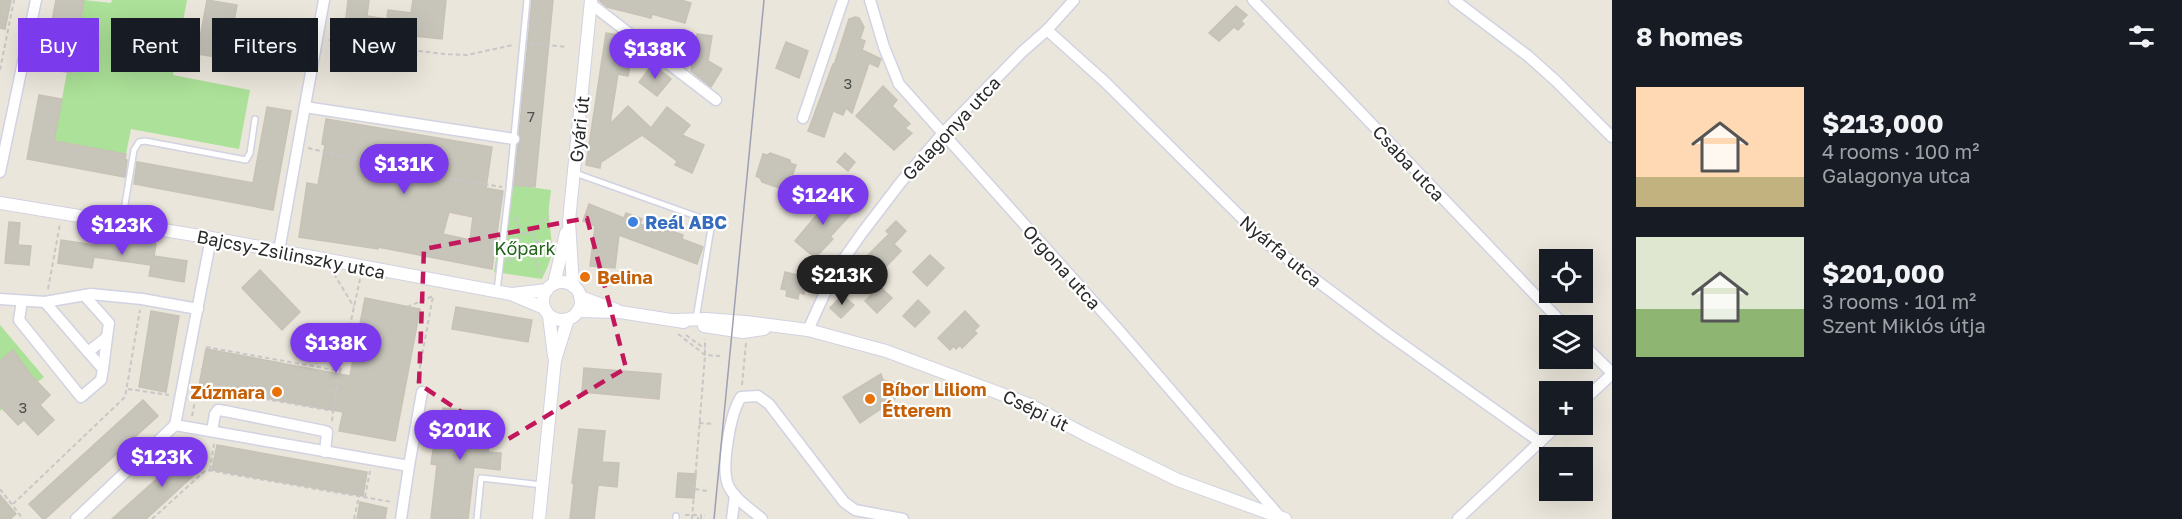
<!DOCTYPE html>
<meta charset="utf-8">
<style>
:root{--surface:#171b24;--page:#20242c;--text:#f1f3f6;--muted:#9ea1a6;--accent:#7c3aed}
body{margin:0;font-family:"Golos Text",sans-serif;background:var(--page);color:var(--text);height:100vh;display:flex;flex-direction:column;font-size:22px;white-space:nowrap}
*{box-sizing:border-box;margin:0}
p{font-size:20px;color:var(--muted)}
.icon{flex:none;width:33px;height:33px;fill:none;stroke:currentColor;stroke-width:2;stroke-linecap:round;stroke-linejoin:round}
.map{position:relative;flex:1;overflow:hidden}
.drawer{display:flex;flex-direction:column;background:var(--surface);width:570px}
.drawer>*{flex:none}
.hud{position:absolute;left:18px;top:18px;width:570px;height:54px;display:flex;gap:12px}
.controls{position:absolute;left:1539px;top:249px;display:grid;gap:12px}
.controls a{display:grid;place-items:center;width:54px;height:54px;border-radius:0px;background:var(--surface);box-shadow:0 6px 24px #0002;font-size:30px}
.price{position:absolute;translate:-50% -51px;padding:0 14px;border-radius:21px;background:var(--accent);color:#fff;font-size:20px;line-height:39px;filter:drop-shadow(0 2px 3px #0008)}
.price::after{content:'';position:absolute;left:50%;top:36px;width:18px;height:14px;margin-left:-9px;background:inherit;clip-path:polygon(0 0,100% 0,50% 100%)}
.price.active{background:#222;color:#fff}
ul{padding:0;list-style:none}
li{display:flex;align-items:center;gap:18px;height:150px;padding:0 24px}
li span{display:grid;place-items:center;flex:none;width:168px;height:120px;border-radius:0px;color:#555}
li>.icon{margin-inline-start:auto}
span .icon{width:72px;height:72px;fill:#fffc;stroke-width:1}
li b{font-size:26px}
h2{display:flex;justify-content:space-between;align-items:center;height:72px;padding:0 24px;font-size:26px}
.tag{padding:0 21px;border-radius:0px;background:var(--surface);box-shadow:0 6px 24px #0002;font-size:21px;line-height:54px}
.tag.active{background:var(--accent);color:#fff}
main{display:flex;flex:1;min-height:0}
.map>svg:first-child{display:block}
</style>
<main>
<div class="map">
<svg width="1612" height="519" viewBox="0 0 1612 519">
<rect width="100%" height="100%" fill="#ebe6db"/>
<!-- green -->
<g fill="#abe198">
<path d="M 84,0 L 111,3 L 112,0 L 187,0 L 173,75 L 250,90 L 239,149 L 131,129 L 126,154 L 54,141 L 67,72 L 71,73 Z"/>
<path d="M 507,184 L 551,190 C 550,199 548,209 549,218 C 552,249 556,250 542,279 L 494,272 Z"/>
<path d="M 0,325 L 44,377 L 0,411 Z"/>
</g>
<!-- building -->
<g fill="#c7c4ba" stroke="#c7c2b5" stroke-width="1.5" fill-rule="evenodd">
<path d="M 0,0 L 11,0 L 5,29 L 0,28 Z"/>
<path d="M 56,0 L 84,0 L 71,73 L 43,68 Z"/>
<path d="M 207,0 L 237,5 L 227,59 L 197,54 Z"/>
<path d="M 348,0 L 369,0 L 367,16 L 387,19 L 388,10 L 411,13 L 413,0 L 446,0 L 442,39 L 394,34 L 394,40 L 344,35 Z"/>
<path d="M 532,0 L 553,0 L 535,187 L 514,185 L 518,145 L 521,140 L 519,134 Z"/>
<path d="M 599,0 L 681,0 L 691,3 L 685,23 L 652,14 L 651,18 L 607,7 Z"/>
<path d="M 1236,6 L 1247,15 L 1241,21 L 1244,24 L 1238,30 L 1234,27 L 1219,41 L 1209,33 Z"/>
<path d="M 855,17 L 859,18 L 864,27 L 860,39 L 865,41 L 862,50 L 881,59 L 878,67 L 869,63 L 852,113 L 846,108 L 843,115 L 833,111 L 824,137 L 808,131 L 833,64 L 834,65 L 849,19 Z"/>
<path d="M 606,33 L 619,35 L 624,39 L 621,64 L 630,65 L 628,76 L 618,74 L 610,124 L 628,106 L 651,128 L 667,107 L 690,125 L 682,135 L 704,145 L 692,173 L 675,165 L 677,161 L 642,135 L 601,162 L 600,168 L 586,165 Z"/>
<path d="M 697,34 L 712,36 L 708,61 L 722,69 L 711,87 L 691,71 Z"/>
<path d="M 786,42 L 808,51 L 799,78 L 776,68 Z"/>
<path d="M 653,64 L 671,79 L 657,96 L 639,82 Z"/>
<path d="M 883,86 L 897,100 L 892,106 L 910,124 L 905,128 L 912,133 L 894,150 L 856,116 Z"/>
<path d="M 39,95 L 62,99 L 54,141 L 126,154 L 125,160 L 127,160 L 125,177 L 27,159 Z"/>
<path d="M 267,107 L 291,111 L 273,210 L 134,184 L 137,162 L 253,183 Z"/>
<path d="M 326,119 L 492,147 L 486,188 L 503,191 L 492,269 L 378,247 L 378,249 L 299,237 L 307,183 L 318,185 L 325,145 L 322,144 ZM 449,212 L 473,217 L 470,240 L 443,234 Z"/>
<path d="M 770,153 L 790,160 L 790,163 L 796,165 L 789,186 L 785,185 L 779,188 L 762,182 L 760,178 L 756,176 L 763,154 L 767,155 Z"/>
<path d="M 845,153 L 855,162 L 848,171 L 837,162 Z"/>
<path d="M 830,194 L 852,213 L 830,237 L 833,239 L 815,258 L 795,241 L 820,211 L 817,208 Z"/>
<path d="M 589,204 L 624,218 L 626,213 L 642,219 L 640,224 L 664,233 L 666,229 L 683,235 L 682,239 L 703,247 L 697,264 L 619,235 L 615,268 L 590,266 L 595,226 L 583,221 Z"/>
<path d="M 896,221 L 906,231 L 894,244 L 901,251 L 873,280 L 892,298 L 877,313 L 865,301 L 871,295 L 849,274 L 889,234 L 886,231 Z"/>
<path d="M 9,222 L 20,223 L 18,245 L 31,246 L 29,265 L 5,263 Z"/>
<path d="M 96,235 L 156,244 L 154,256 L 187,261 L 184,282 L 149,276 L 151,265 L 94,257 L 92,268 L 58,263 L 61,240 L 95,245 Z"/>
<path d="M 930,255 L 944,268 L 927,286 L 913,272 Z"/>
<path d="M 260,270 L 300,312 L 282,330 L 242,288 Z"/>
<path d="M 785,272 L 810,278 L 808,289 L 805,288 L 804,294 L 799,293 L 798,299 L 786,296 L 787,290 L 781,289 Z"/>
<path d="M 842,295 L 854,305 L 841,318 L 830,308 Z"/>
<path d="M 365,298 L 420,309 L 395,441 L 339,431 L 343,412 L 199,386 L 206,349 L 350,376 Z"/>
<path d="M 918,300 L 930,312 L 915,327 L 903,316 Z"/>
<path d="M 456,307 L 532,320 L 528,342 L 452,329 Z"/>
<path d="M 151,311 L 179,316 L 166,392 L 139,387 Z"/>
<path d="M 965,311 L 979,326 L 974,331 L 977,333 L 962,348 L 960,345 L 956,349 L 954,346 L 950,350 L 938,338 Z"/>
<path d="M 13,350 L 31,375 L 50,395 L 40,405 L 54,420 L 38,435 L 24,420 L 18,425 L 0,406 L 0,361 Z"/>
<path d="M 584,368 L 661,374 L 659,399 L 582,392 Z"/>
<path d="M 881,374 L 883,380 L 908,385 L 903,396 L 897,395 L 894,400 L 860,423 L 843,397 Z"/>
<path d="M 143,400 L 158,416 L 45,519 L 43,519 L 29,504 Z"/>
<path d="M 443,408 L 492,413 L 488,452 L 501,453 L 500,470 L 474,467 L 468,519 L 431,518 L 437,465 L 431,464 L 434,444 L 439,444 Z"/>
<path d="M 579,429 L 605,431 L 602,462 L 619,463 L 617,487 L 598,485 L 594,519 L 570,519 L 574,483 L 572,483 Z"/>
<path d="M 217,445 L 367,472 L 363,496 L 212,470 Z"/>
<path d="M 190,449 L 205,465 L 146,519 L 112,519 Z"/>
<path d="M 678,473 L 696,474 L 694,498 L 676,497 Z"/>
<path d="M 0,495 L 16,514 L 10,519 L 0,519 Z"/>
<path d="M 360,502 L 387,508 L 385,519 L 357,519 Z"/>
</g>
<g fill="none" stroke-linecap="round" stroke-linejoin="round">
<defs>
<g id="service">
<path d="M 575,173 L 704,219 L 711,228 L 696,319"/>
<path d="M 122,222 L 134,150 L 139,142 L 145,141 L 246,160 L 250,153 L 255,119"/>
<path d="M 497,291 L 509,189 L 527,0"/>
<path d="M 477,519 L 481,478 L 542,485"/>
<path d="M 676,519 L 676,516"/>
</g>
<g id="minor">
<path d="M 870,0 L 884,47 L 899,84 L 1117,328 L 1281,518"/>
<path d="M 1253,0 L 1565,326"/>
<path d="M 1454,0 L 1528,56 L 1556,81 L 1612,137"/>
<path d="M 591,4 L 716,100"/>
<path d="M 1047,30 L 1105,82 L 1269,245 L 1388,334 L 1540,442"/>
<path d="M 305,107 L 514,139"/>
<path d="M 803,118 L 843,0"/>
<path d="M 0,172 L 36,0"/>
<path d="M 279,251 L 324,0"/>
<path d="M 0,299 L 45,302 L 91,294 L 142,299 L 198,309"/>
<path d="M 22,301 L 19,320 L 81,397 L 101,380 L 103,369 L 88,352"/>
<path d="M 45,302 L 88,352 L 107,337 L 109,323 L 84,295"/>
<path d="M 808,330 L 834,273 L 862,233 L 901,182 L 943,133 L 1022,52 L 1047,30 L 1074,0"/>
<path d="M 1582,343 L 1612,373"/>
<path d="M 103,369 L 107,337"/>
<path d="M 1582,402 L 1612,374"/>
<path d="M 175,425 L 409,466 L 401,519"/>
<path d="M 212,431 L 215,414 L 218,410 L 225,411 L 324,431 L 327,432 L 325,452"/>
<path d="M 409,466 L 422,392"/>
<path d="M 76,519 L 175,425 L 211,238"/>
<path d="M 732,519 L 735,495"/>
<path d="M 762,519 C 752,510 734,499 728,485 C 721,467 730,414 741,397 L 758,396 L 769,404 L 844,502 L 855,510 L 903,519"/>
<path d="M 1458,519 L 1559,424"/>
</g>
<g id="tertiary">
<path d="M 0,203 L 206,237 L 511,294 L 544,308"/>
<circle cx="562" cy="301" r="19"/>
<path d="M 554,284 L 566,233"/>
<path d="M 573,286 L 569,221 L 591,0"/>
<path d="M 512,294 L 547,290"/>
<path d="M 580,297 L 616,310"/>
<path d="M 578,311 L 620,312 L 684,322"/>
<path d="M 549,316 L 554,356"/>
<path d="M 676,320 L 706,319 L 745,322 L 808,330 L 886,351 L 1028,404 L 1086,435 L 1178,480 L 1285,519"/>
<path d="M 704,326 L 743,332 L 764,329"/>
<path d="M 539,519 L 555,360 L 568,319"/>
</g>
</defs>
<!-- service casing -->
<use href="#service" stroke="#d1d2e2" stroke-width="8"/>
<!-- minor casing -->
<use href="#minor" stroke="#d1d2e2" stroke-width="13"/>
<!-- tertiary casing -->
<use href="#tertiary" stroke="#d1d2e2" stroke-width="14"/>
<!-- path -->
<g stroke="#c7c7c7" stroke-width="2" stroke-dasharray="4.5 3" stroke-linecap="butt">
<path d="M 329,40 L 444,54 L 467,55 L 513,45"/>
<path d="M 530,43 L 566,47"/>
<path d="M 0,70 L 14,0"/>
<path d="M 308,148 L 359,160 L 367,164 L 502,187"/>
<path d="M 515,217 L 523,234"/>
<path d="M 531,232 L 549,216"/>
<circle cx="527" cy="242" r="9"/>
<path d="M 536,242 L 551,244"/>
<path d="M 530,249 L 542,277"/>
<path d="M 510,261 L 520,249"/>
<path d="M 334,274 L 354,307"/>
<path d="M 48,289 L 60,224"/>
<path d="M 407,307 L 433,296 L 417,383"/>
<path d="M 678,334 L 705,355 L 720,356"/>
<path d="M 686,335 L 705,349"/>
<path d="M 206,347 L 340,371 L 345,349 L 356,343"/>
<path d="M 345,349 L 360,279"/>
<path d="M 201,369 L 202,370"/>
<path d="M 742,385 L 746,343"/>
<path d="M 128,389 L 169,395"/>
<path d="M 328,391 L 336,393"/>
<path d="M 192,416 L 198,387 L 333,411 L 340,371"/>
<path d="M 332,421 L 333,411"/>
<path d="M 699,423 L 714,424"/>
<path d="M 210,470 L 214,444"/>
<path d="M 0,489 L 23,519"/>
<path d="M 695,489 L 707,491"/>
<path d="M 365,497 L 370,471"/>
<path d="M 13,504 L 125,397 L 140,310"/>
<path d="M 685,515 L 698,515 L 698,519"/>
<path d="M 152,519 L 206,470 L 392,502"/>
<path d="M 354,519 L 359,496"/>
<path d="M 692,519 L 705,355 L 705,339"/>
<path d="M 701,519 L 701,515 L 705,515"/>
</g>
<!-- service -->
<use href="#service" stroke="#fff" stroke-width="5"/>
<!-- minor -->
<use href="#minor" stroke="#fff" stroke-width="10"/>
<!-- tertiary -->
<use href="#tertiary" stroke="#fff" stroke-width="12"/>
<!-- tram -->
<path stroke="#9e9fb3" stroke-width="1.5" d="M 714,519 L 764,0"/>
</g>
<!-- marked area -->
<path fill="none" stroke="#c2185b" stroke-width="4.5" stroke-dasharray="12 8" stroke-linejoin="round" d="M 587,218 L 626,368 L 505,441 L 419,384 L 424,249 Z"/>
<!-- markers -->
<circle fill="#3f7fe0" stroke="#fff" stroke-width="2" cx="633" cy="222" r="6"/>
<g fill="#e8710a" stroke="#fff" stroke-width="2">
<circle cx="585" cy="277" r="6"/>
<circle cx="277" cy="392" r="6"/>
<circle cx="870" cy="399" r="6"/>
</g>
<g text-anchor="middle" dominant-baseline="central" stroke-width="4.5" stroke-linejoin="round" paint-order="stroke">
<!-- number labels -->
<g font-size="15" fill="#50504d">
<text x="848" y="83">3</text>
<text x="531" y="116">7</text>
<text x="23" y="407">3</text>
</g>
<!-- street labels -->
<g font-size="18" fill="#292929" stroke="#fff">
<text transform="translate(951 128) rotate(-47)">Galagonya utca</text>
<text transform="translate(579 129) rotate(-84)">Gyári út</text>
<text transform="translate(1409 163) rotate(47)">Csaba utca</text>
<text transform="translate(1281 251) rotate(40)">Nyárfa utca</text>
<text transform="translate(291 254) rotate(11)">Bajcsy-Zsilinszky utca</text>
<text transform="translate(1062 267) rotate(48)">Orgona utca</text>
<text transform="translate(1036 410) rotate(26)">Csépi út</text>
</g>
<!-- shop labels -->
<g font-size="18" font-weight="bold" fill="#366cbe" stroke="#fff" text-anchor="start">
<text x="645" y="222">Reál ABC</text>
</g>
<!-- park labels -->
<g font-size="18" fill="#23651b" stroke="#fff">
<text x="525" y="248">Kőpark</text>
</g>
<!-- food labels -->
<g font-size="18" font-weight="bold" fill="#c56008" stroke="#fff" text-anchor="start">
<text x="597" y="277">Belina</text>
<text x="882" y="389">Bíbor Liliom<tspan x="882" dy="21">Étterem</tspan></text>
<text x="265" y="392" text-anchor="end">Zúzmara</text>
</g>
</g>
</svg>
<div class="controls">
<a><svg class="icon" aria-label="locate" viewBox="0 0 24 24"><circle cx="12" cy="12" r="6"/><path d="M12 2v4M12 18v4M2 12h4M18 12h4"/></svg></a>
<a><svg class="icon" aria-label="layers" viewBox="0 0 24 24"><path d="M12 4l9 5-9 5-9-5zM3 14l9 5 9-5"/></svg></a>
<a>+</a>
<a>−</a>
</div>
<b class="price" style="left:655px;top:80px">$138K</b>
<b class="price" style="left:404px;top:195px">$131K</b>
<b class="price" style="left:823px;top:226px">$124K</b>
<b class="price" style="left:122px;top:256px">$123K</b>
<b class="price active" style="left:842px;top:306px">$213K</b>
<b class="price" style="left:336px;top:374px">$138K</b>
<b class="price" style="left:460px;top:461px">$201K</b>
<b class="price" style="left:162px;top:488px">$123K</b>
<div class="hud">
<a class="tag active">Buy</a>
<a class="tag">Rent</a>
<a class="tag">Filters</a>
<a class="tag">New</a>
</div>
</div>
<section class="drawer">
<h2>8 homes<svg class="icon" aria-label="filters" viewBox="0 0 24 24"><path d="M4 7h16M4 17h16"/><circle cx="9" cy="7" r="2"/><circle cx="15" cy="17" r="2"/></svg></h2>
<ul>
<li><span style="background:linear-gradient(#ffd9b3 75%,#c2b280 0)"><svg class="icon" aria-label="home" viewBox="0 0 24 24"><path d="M3 11l9-7 9 7M6 9v11h12V9"/></svg></span><div><b>$213,000</b><p>4 rooms · 100 m²</p><p>Galagonya utca</p></div></li>
<li><span style="background:linear-gradient(#dfe7d0 60%,#8fb573 0)"><svg class="icon" aria-label="home" viewBox="0 0 24 24"><path d="M3 11l9-7 9 7M6 9v11h12V9"/></svg></span><div><b>$201,000</b><p>3 rooms · 101 m²</p><p>Szent Miklós útja</p></div></li>
</ul>
</section>
</main>
